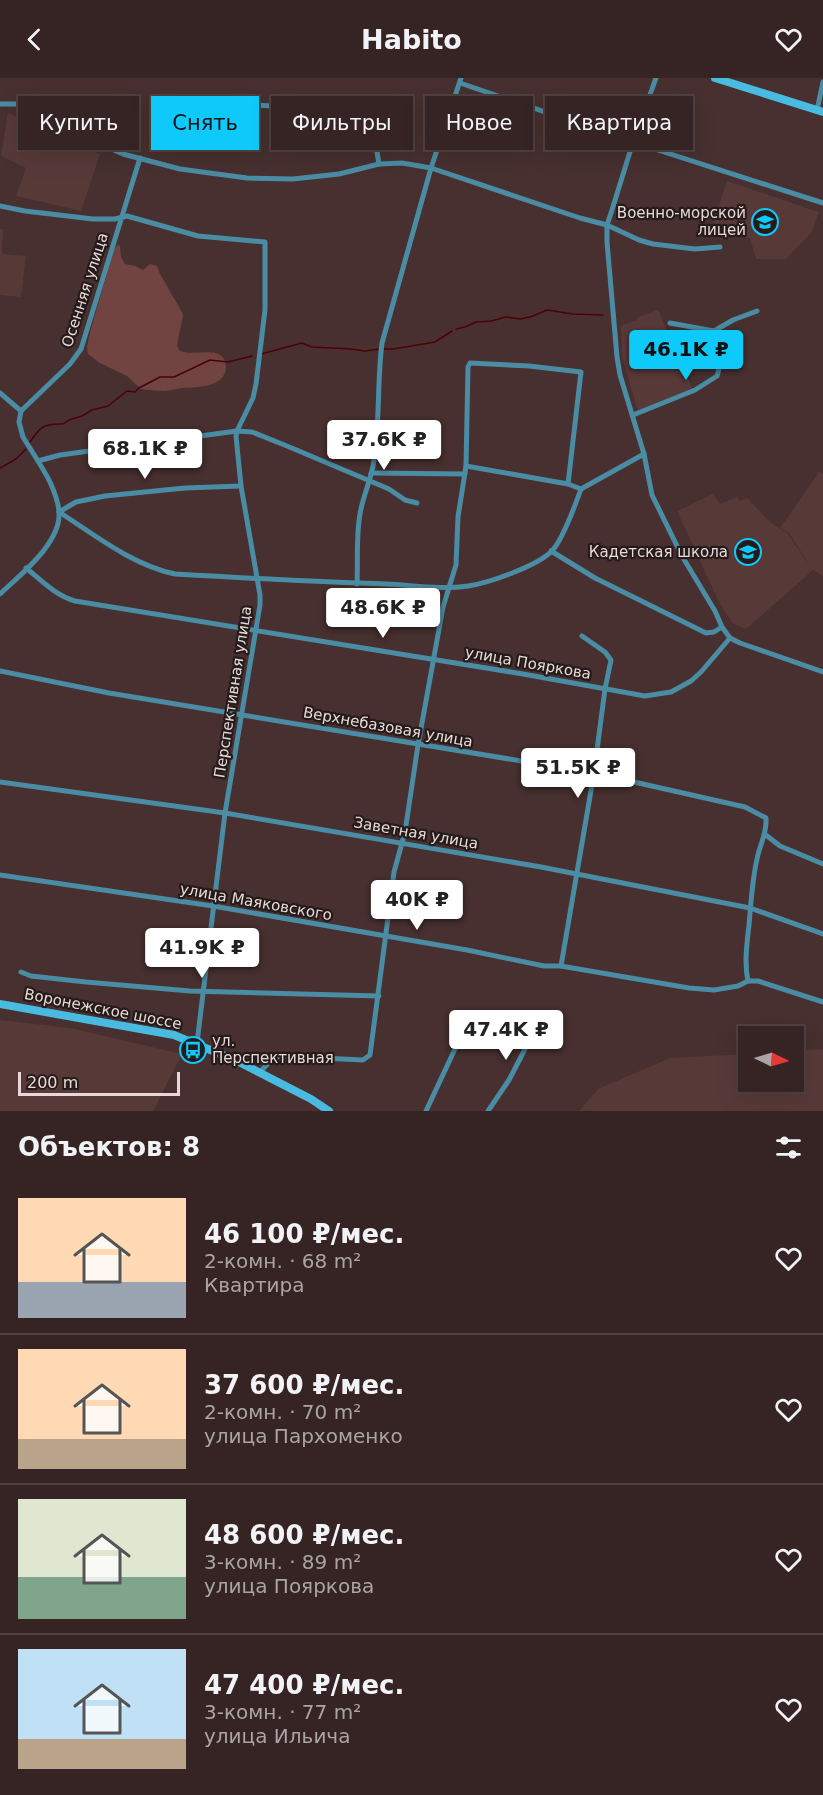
<!DOCTYPE html>
<html lang="ru">
<meta charset="utf-8">
<style>
:root{--surface:#352423;--page:#3d2c2b;--text:#f1f3f6;--muted:#aaa4a6;--line:#4f4141;--accent:#0dcafa}
body{margin:0;font-family:"DejaVu Sans",sans-serif;background:var(--page);color:var(--text);height:100vh;display:flex;flex-direction:column;font-size:22px;white-space:nowrap}
*{box-sizing:border-box;margin:0}
p{font-size:20px;color:var(--muted)}
.icon{flex:none;width:33px;height:33px;fill:none;stroke:currentColor;stroke-width:2;stroke-linecap:round;stroke-linejoin:round}
.map{position:relative;height:1033px;overflow:hidden}
.drawer{display:flex;flex-direction:column;background:var(--surface);flex:1}
.drawer>*{flex:none}
.hud{position:absolute;left:18px;top:18px;width:788px;height:54px;display:flex;gap:12px}
.needle{width:39px;rotate:95deg}
.buttons{position:absolute;left:738px;top:948px;display:grid;gap:12px}
.buttons a{display:grid;place-items:center;width:66px;height:66px;border-radius:0px;background:var(--surface);box-shadow:0 6px 24px #0002,0 0 0 2px var(--line);font-size:30px}
.scale{position:absolute;left:18px;bottom:15px;width:162px;box-sizing:border-box;padding-left:6px;border:3px solid #e8d9d8;border-top:0;font-size:16px;line-height:21px;white-space:nowrap;color:#e8d9d8;-webkit-text-stroke:4px #261b1b;paint-order:stroke}
.price{position:absolute;translate:-50% -51px;padding:0 14px;border-radius:6px;background:#fff;color:#222;font-size:20px;line-height:39px;filter:drop-shadow(0 2px 3px #0008)}
.price::after{content:'';position:absolute;left:50%;top:36px;width:18px;height:14px;margin-left:-9px;background:inherit;clip-path:polygon(0 0,100% 0,50% 100%)}
.price.active{background:var(--accent);color:#111}
ul{padding:0;list-style:none}
li{display:flex;align-items:center;gap:18px;height:150px;padding:0 18px}
li+li{border-top:2px solid var(--line)}
li span{display:grid;place-items:center;flex:none;width:168px;height:120px;border-radius:0px;color:#555}
li>.icon{margin-inline-start:auto}
span .icon{width:72px;height:72px;fill:#fffc;stroke-width:1}
li b{font-size:26px}
h2{display:flex;justify-content:space-between;align-items:center;height:72px;padding:0 18px;font-size:26px}
.chip{padding:0 21px;border-radius:0px;background:var(--surface);box-shadow:0 6px 24px #0002,0 0 0 2px var(--line);font-size:21px;line-height:54px}
.chip.active{background:var(--accent);color:#111}
header{display:flex;justify-content:space-between;align-items:center;height:78px;padding:0 18px;background:var(--surface);font-size:27px;font-weight:600}
.map>svg:first-child{display:block}
</style>
<header><svg class="icon" aria-label="back" viewBox="0 0 24 24"><path d="M15 5l-7 7 7 7"/></svg>Habito<svg class="icon" aria-label="heart" viewBox="0 0 24 24"><path d="M12 20l-8-8c-3-5 5-10 8-4 3-6 11-1 8 4z"/></svg></header>
<div class="map">
<svg width="823" height="1033" viewBox="0 0 823 1033">
<rect width="100%" height="100%" fill="#47302f"/>
<!-- built -->
<g fill="#573938">
<path d="M 8,35 L 100,76 L 81,133 L 16,118 L 26,90 L 1,78 Z"/>
<path d="M 727,103 L 819,134 L 812,154 L 786,181 L 756,181 L 750,160 L 710,155 Z"/>
<path d="M 0,151 L 3,151 L 2,176 L 26,178 L 21,219 L 0,217 Z"/>
<path d="M 658,232 L 692,310 L 638,333 L 622,279 L 621,248 L 637,242 L 638,239 Z"/>
<path d="M 819,394 L 823,396 L 823,498 L 813,492 L 746,551 L 732,545 L 718,522 L 677,433 L 713,416 L 720,426 L 737,419 L 739,423 L 747,420 L 771,445 L 787,455 L 812,491 L 789,455 L 780,450 Z"/>
<path d="M 0,942 L 70,950 L 182,976 L 153,1033 L 0,1033 Z"/>
<path d="M 823,971 L 823,1033 L 579,1033 L 598,1011 L 670,980 L 748,976 L 748,1004 L 794,1004 L 794,973 Z"/>
</g>
<!-- green -->
<path fill="#714341" d="M 118,167 L 120,168 L 121,179 L 125,186 L 136,188 L 143,192 L 150,186 L 157,188 L 160,196 L 182,234 L 183,238 L 177,267 L 179,272 C 191,279 210,270 220,277 C 224,279 226,285 226,289 C 225,310 197,309 183,310 C 177,310 171,313 165,313 C 157,313 149,312 141,311 L 127,298 L 100,285 L 88,276 L 87,269 L 90,254 L 114,171 Z"/>
<g fill="none" stroke-linecap="round" stroke-linejoin="round">
<!-- stream -->
<g stroke="#4d000a" stroke-width="1.5">
<path d="M 456,251 L 465,249 L 476,244 L 491,243 L 506,239 L 521,241 L 533,238 L 547,232 L 573,236 L 603,237"/>
<path d="M 384,271 L 393,271 L 435,264 L 452,253"/>
<path d="M 261,276 L 302,265 L 312,269 L 351,271 L 365,273 L 380,271"/>
<path d="M 30,364 C 40,349 44,345 63,346 L 69,342 L 82,338 L 92,332 L 108,328 L 127,313 L 135,314 L 139,310 L 160,299 L 174,299 L 210,282 L 228,284 L 252,278"/>
<path d="M 0,390 L 16,381 L 26,371"/>
</g>
<!-- minor -->
<g stroke="#4a8ca3" stroke-width="5">
<path d="M 656,0 L 633,64 L 612,132 L 607,147 L 607,164 L 617,279 L 620,297 L 644,376 L 652,417 L 682,478 L 715,533 L 722,549"/>
<path d="M 460,5 L 633,64 L 823,125"/>
<path d="M 215,25 L 352,32 C 360,34 368,35 372,43 L 379,86"/>
<path d="M 0,26 L 24,26 L 73,54 L 123,76 L 180,91 L 247,100 L 293,101 L 339,96 L 379,86 L 402,85 L 431,90 L 580,140 L 607,147 L 639,162 L 653,166 L 695,171 L 720,169"/>
<path d="M 817,32 L 823,4"/>
<path d="M 0,128 L 25,133 L 93,141 L 115,141 L 127,138 L 198,158 L 265,164 L 265,232 L 256,306 L 253,320 L 237,353 L 236,358 L 241,408 L 260,517 L 260,527 L 225,735 L 197,965"/>
<path d="M 670,245 L 714,253 L 733,242 L 757,233"/>
<path d="M 0,315 L 21,333"/>
<path d="M 633,337 L 695,312 L 717,298 C 722,286 716,266 714,253"/>
<path d="M 38,383 L 60,377 L 237,353 L 252,354 L 287,368 L 389,411 L 405,422 L 417,425"/>
<path d="M 466,388 L 568,406 L 581,411 L 644,376"/>
<path d="M 371,395 L 465,396"/>
<path d="M 241,408 L 185,410 L 105,418 L 76,424 L 59,434 C 95,457 132,487 175,496 C 245,500 315,504 386,506 C 412,507 441,512 468,508 C 489,505 537,488 552,473 C 562,462 576,425 581,411"/>
<path d="M 551,473 L 595,500 L 706,555 L 714,554 L 722,549 L 730,560 L 740,565 L 823,594"/>
<path d="M 26,490 C 42,503 55,517 75,523 L 523,596 L 645,618 L 671,614 L 691,603 L 701,594 L 730,560"/>
<path d="M 357,506 C 358,483 356,458 360,436 C 363,417 372,400 374,382 C 380,343 377,304 382,265 L 431,90 L 461,0"/>
<path d="M 0,516 C 20,497 61,465 59,435 C 59,425 54,413 50,404 C 42,388 32,374 23,359 L 19,344 L 21,333 L 70,286 L 81,271 L 140,80"/>
<path d="M 0,593 L 109,615 L 594,695 L 745,729 L 766,740 C 767,757 760,765 757,781 C 752,803 751,825 749,847 C 747,865 744,885 748,903"/>
<path d="M 0,704 L 225,735 L 541,789 L 750,830 L 823,856"/>
<path d="M 766,757 L 780,768 L 823,786"/>
<path d="M 0,797 L 213,828 L 467,872 L 544,888 L 561,888 L 689,910 L 714,912 L 738,908 L 748,903 L 758,903 L 823,924"/>
<path d="M 561,888 L 594,695 L 605,611 L 611,582 L 605,574 L 582,558"/>
<path d="M 21,894 L 31,898 L 86,904 L 190,913 L 379,918"/>
<path d="M 260,994 L 272,981 L 281,978 L 363,982 L 370,977 L 394,794 L 405,754 L 418,667 L 443,529 L 456,487 L 458,439 L 466,388 L 468,289 L 470,285 L 529,288 L 581,294 L 568,406"/>
<path d="M 426,1033 L 462,956"/>
<path d="M 488,1033 L 509,1002 L 540,942"/>
</g>
<!-- secondary -->
<g stroke="#49bbe0" stroke-width="8">
<path d="M 715,0 L 823,34"/>
<path d="M 0,926 L 174,957 L 237,983 L 311,1021 L 329,1033"/>
</g>
</g>
<!-- icons -->
<defs>
<symbol id="school-ring" viewBox="-11 -11 22 22"><circle r="9.5" fill="#261b1b" stroke="#0dcafa" stroke-width="1.5"/><path d="M0-5L7-2L0 1L-7-2ZM-4 1L0 2.5L4 1V4Q0 6-4 4Z" fill="#0dcafa"/></symbol>
<symbol id="bus-ring" viewBox="-11 -11 22 22"><circle r="9.5" fill="#261b1b" stroke="#0dcafa" stroke-width="1.5"/><path d="M-5-6H5V4H4V6H2V4H-2V6H-4V4H-5ZM-3.5-4V0h7V-4ZM-3.5 1.2v1.5H-2V1.2ZM2 1.2v1.5H3.5V1.2Z" fill="#0dcafa"/></symbol>
</defs>
<g fill-rule="evenodd">
<use href="#school-ring" x="750" y="129" width="30" height="30"/>
<use href="#school-ring" x="733" y="459" width="30" height="30"/>
<use href="#bus-ring" x="178" y="957" width="30" height="30"/>
</g>
<g text-anchor="middle" dominant-baseline="central" stroke-width="4.5" stroke-linejoin="round" paint-order="stroke">
<!-- poi labels -->
<g font-size="15" fill="#e8d9d8" stroke="#261b1b" text-anchor="end">
<text x="746" y="135">Военно-морской<tspan x="746" dy="17">лицей</tspan></text>
<text x="728" y="474">Кадетская школа</text>
<text x="212" y="963" text-anchor="start">ул.<tspan x="212" dy="17">Перспективная</tspan></text>
</g>
<!-- street labels -->
<g font-size="15" fill="#e8d9d8" stroke="#261b1b">
<text transform="translate(85 212) rotate(-72)">Осенняя улица</text>
<text transform="translate(528 585) rotate(10)">улица Пояркова</text>
<text transform="translate(233 614) rotate(-81)">Перспективная улица</text>
<text transform="translate(388 649) rotate(10)">Верхнебазовая улица</text>
<text transform="translate(416 755) rotate(10)">Заветная улица</text>
<text transform="translate(256 824) rotate(10)">улица Маяковского</text>
<text transform="translate(103 931) rotate(11)">Воронежское шоссе</text>
</g>
</g>
</svg>
<div class="buttons">
<a><svg class="needle" viewBox="-14 -14 28 28"><path d="M0-13l5 13h-10z" fill="#e53935"/><path d="M0 13l5-13h-10z" fill="#aaa4a6"/></svg></a>
</div>
<div class="scale">200 m</div>
<b class="price active" style="left:686px;top:303px">46.1K ₽</b>
<b class="price" style="left:384px;top:393px">37.6K ₽</b>
<b class="price" style="left:145px;top:402px">68.1K ₽</b>
<b class="price" style="left:383px;top:561px">48.6K ₽</b>
<b class="price" style="left:578px;top:721px">51.5K ₽</b>
<b class="price" style="left:417px;top:853px">40K ₽</b>
<b class="price" style="left:202px;top:901px">41.9K ₽</b>
<b class="price" style="left:506px;top:983px">47.4K ₽</b>
<div class="hud">
<a class="chip">Купить</a>
<a class="chip active">Снять</a>
<a class="chip">Фильтры</a>
<a class="chip">Новое</a>
<a class="chip">Квартира</a>
</div>
</div>
<section class="drawer">
<h2>Объектов: 8<svg class="icon" aria-label="filters" viewBox="0 0 24 24"><path d="M4 7h16M4 17h16"/><circle cx="9" cy="7" r="2"/><circle cx="15" cy="17" r="2"/></svg></h2>
<ul>
<li><span style="background:linear-gradient(#ffd9b3 70%,#9aa5b1 0)"><svg class="icon" aria-label="home" viewBox="0 0 24 24"><path d="M3 11l9-7 9 7M6 9v11h12V9"/></svg></span><div><b>46 100 ₽/мес.</b><p>2-комн. · 68 m²</p><p>Квартира</p></div><svg class="icon" aria-label="heart" viewBox="0 0 24 24"><path d="M12 20l-8-8c-3-5 5-10 8-4 3-6 11-1 8 4z"/></svg></li>
<li><span style="background:linear-gradient(#ffd9b3 75%,#b9a48a 0)"><svg class="icon" aria-label="home" viewBox="0 0 24 24"><path d="M3 11l9-7 9 7M6 9v11h12V9"/></svg></span><div><b>37 600 ₽/мес.</b><p>2-комн. · 70 m²</p><p>улица Пархоменко</p></div><svg class="icon" aria-label="heart" viewBox="0 0 24 24"><path d="M12 20l-8-8c-3-5 5-10 8-4 3-6 11-1 8 4z"/></svg></li>
<li><span style="background:linear-gradient(#dfe7d0 65%,#7fa58c 0)"><svg class="icon" aria-label="home" viewBox="0 0 24 24"><path d="M3 11l9-7 9 7M6 9v11h12V9"/></svg></span><div><b>48 600 ₽/мес.</b><p>3-комн. · 89 m²</p><p>улица Пояркова</p></div><svg class="icon" aria-label="heart" viewBox="0 0 24 24"><path d="M12 20l-8-8c-3-5 5-10 8-4 3-6 11-1 8 4z"/></svg></li>
<li><span style="background:linear-gradient(#bfe0f5 75%,#b9a48a 0)"><svg class="icon" aria-label="home" viewBox="0 0 24 24"><path d="M3 11l9-7 9 7M6 9v11h12V9"/></svg></span><div><b>47 400 ₽/мес.</b><p>3-комн. · 77 m²</p><p>улица Ильича</p></div><svg class="icon" aria-label="heart" viewBox="0 0 24 24"><path d="M12 20l-8-8c-3-5 5-10 8-4 3-6 11-1 8 4z"/></svg></li>
</ul>
</section>
